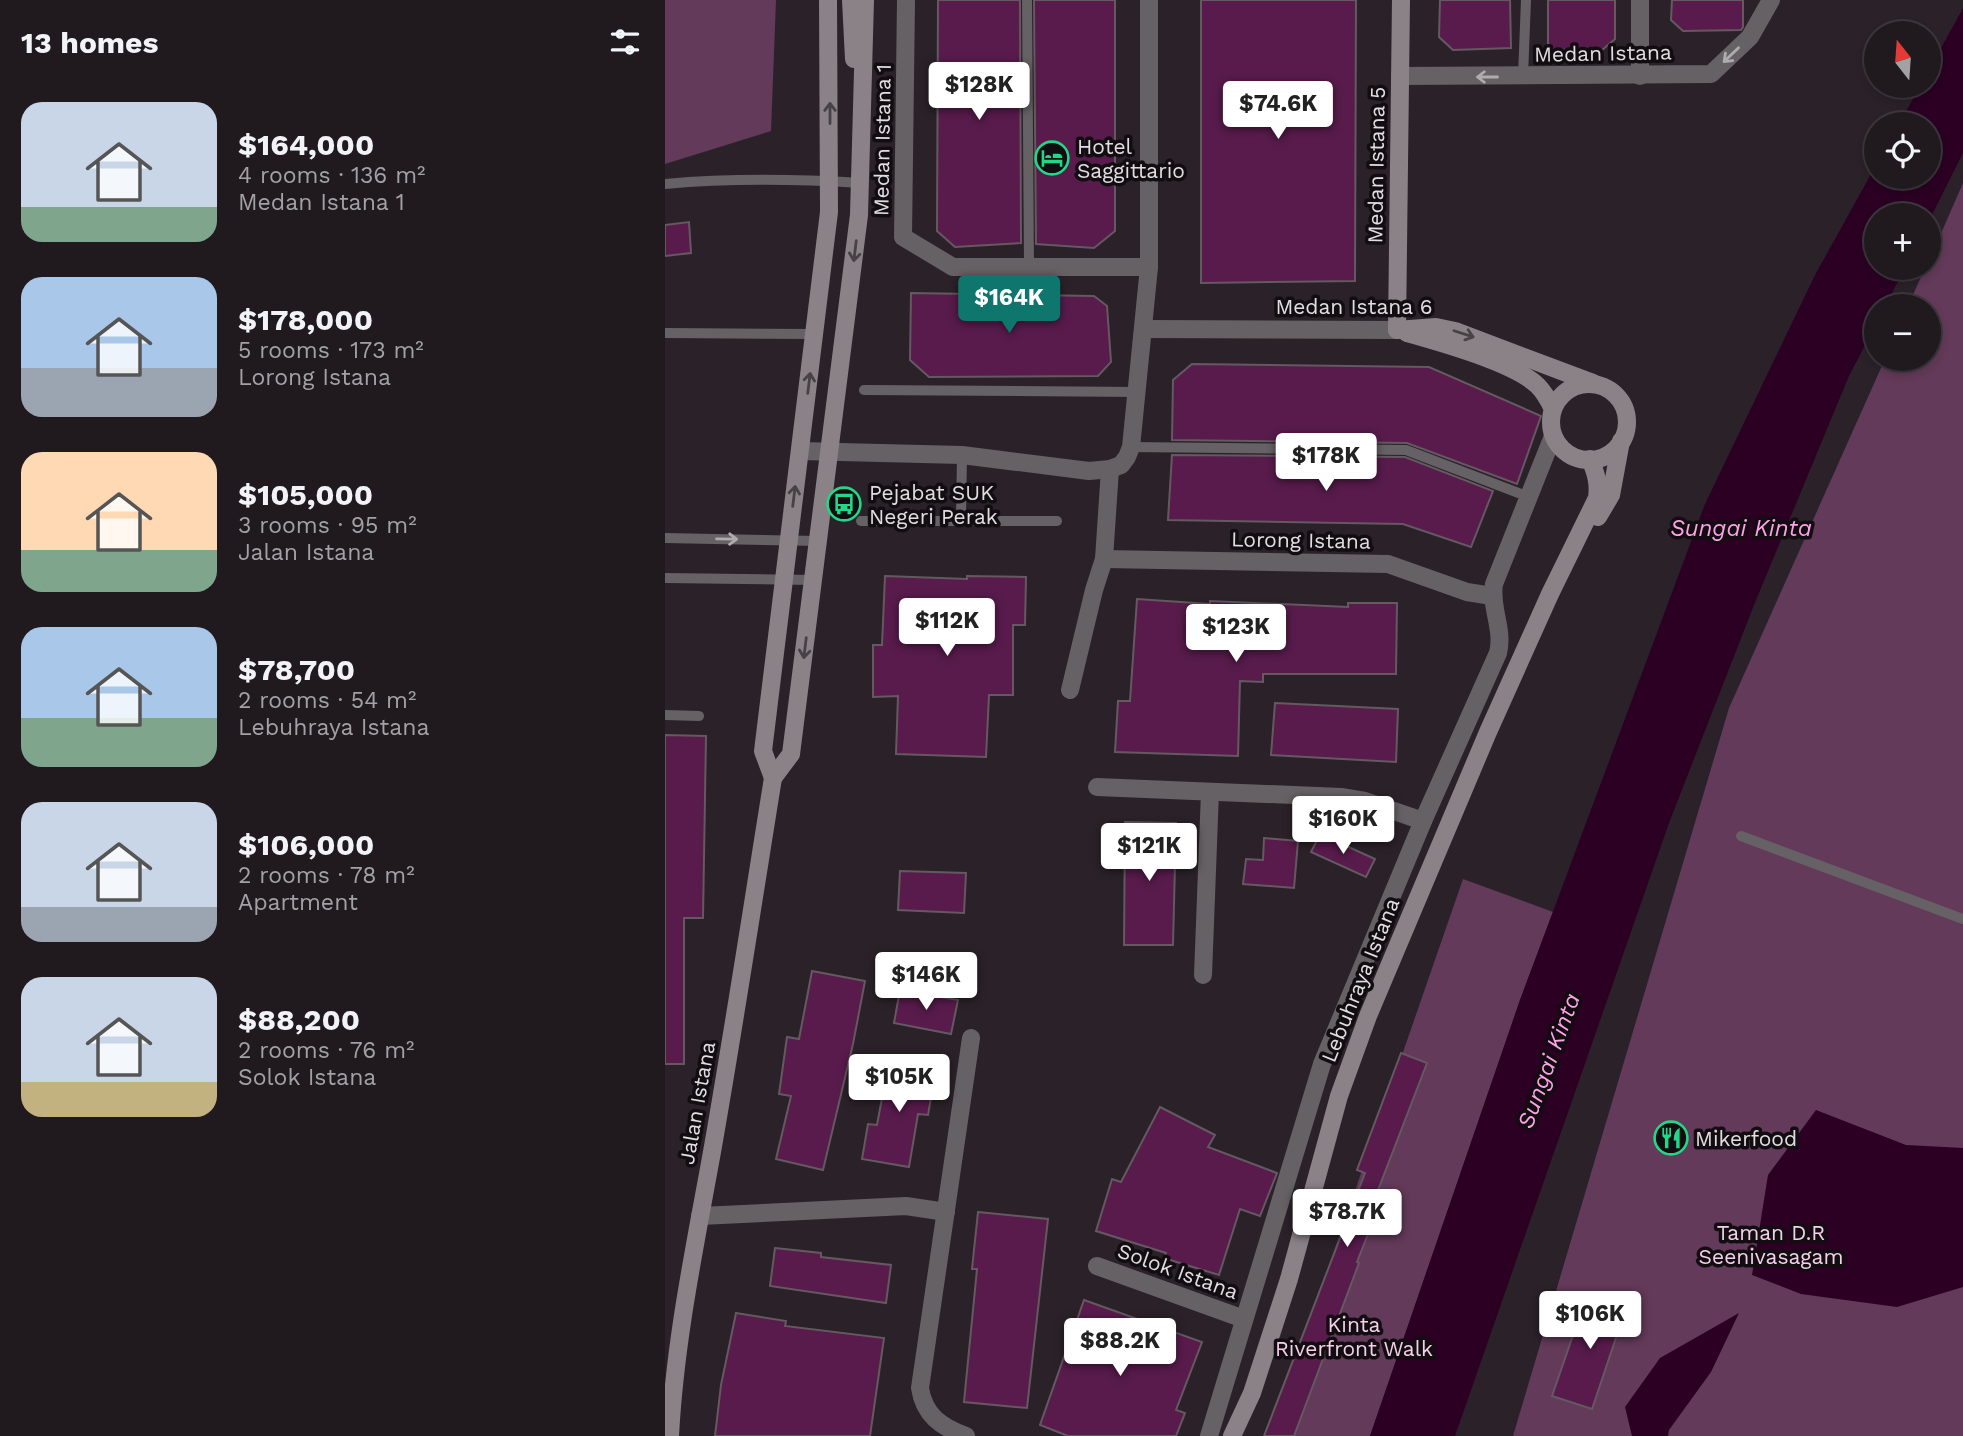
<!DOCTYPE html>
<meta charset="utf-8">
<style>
:root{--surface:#201a1f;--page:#282328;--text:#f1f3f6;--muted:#a2a1a4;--line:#3d383d;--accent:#0f766e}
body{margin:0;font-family:"Work Sans",sans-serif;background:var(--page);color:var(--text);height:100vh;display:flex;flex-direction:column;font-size:26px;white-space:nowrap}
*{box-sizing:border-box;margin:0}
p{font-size:23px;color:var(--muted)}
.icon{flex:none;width:38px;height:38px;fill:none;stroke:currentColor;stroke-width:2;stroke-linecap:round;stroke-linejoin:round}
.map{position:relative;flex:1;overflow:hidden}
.drawer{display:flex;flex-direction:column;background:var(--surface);width:665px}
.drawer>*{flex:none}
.needle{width:46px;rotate:343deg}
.controls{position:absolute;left:1199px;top:21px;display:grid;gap:14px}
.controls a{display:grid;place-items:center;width:77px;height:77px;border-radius:50%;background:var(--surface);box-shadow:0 4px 10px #0003,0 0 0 2px var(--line);font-size:35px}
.price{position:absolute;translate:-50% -60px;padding:0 16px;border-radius:7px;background:#fff;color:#222;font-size:23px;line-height:46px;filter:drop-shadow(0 2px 4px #0008)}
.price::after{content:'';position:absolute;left:50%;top:42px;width:21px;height:16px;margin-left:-10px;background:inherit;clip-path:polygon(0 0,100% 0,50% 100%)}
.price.current{background:var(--accent);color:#fff}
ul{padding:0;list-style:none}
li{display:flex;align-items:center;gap:21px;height:175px;padding:0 21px}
li span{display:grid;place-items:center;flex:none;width:196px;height:140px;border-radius:21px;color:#555}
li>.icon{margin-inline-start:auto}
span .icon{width:84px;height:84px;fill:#fffc;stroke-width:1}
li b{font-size:30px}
h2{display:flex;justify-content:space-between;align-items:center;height:84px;padding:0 21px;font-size:30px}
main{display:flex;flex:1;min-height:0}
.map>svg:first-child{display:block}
</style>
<main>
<section class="drawer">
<h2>13 homes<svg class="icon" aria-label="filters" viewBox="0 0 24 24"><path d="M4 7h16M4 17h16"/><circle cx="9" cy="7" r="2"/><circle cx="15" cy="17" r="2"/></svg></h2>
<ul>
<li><span style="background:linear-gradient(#c9d6e8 75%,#7fa58c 0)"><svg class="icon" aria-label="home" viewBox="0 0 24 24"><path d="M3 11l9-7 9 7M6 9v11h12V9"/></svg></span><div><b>$164,000</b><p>4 rooms · 136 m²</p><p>Medan Istana 1</p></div></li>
<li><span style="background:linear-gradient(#a9c7e8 65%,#9aa5b1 0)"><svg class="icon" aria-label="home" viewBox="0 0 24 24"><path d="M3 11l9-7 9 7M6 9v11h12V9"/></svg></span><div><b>$178,000</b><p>5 rooms · 173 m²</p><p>Lorong Istana</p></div></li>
<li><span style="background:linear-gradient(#ffd9b3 70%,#7fa58c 0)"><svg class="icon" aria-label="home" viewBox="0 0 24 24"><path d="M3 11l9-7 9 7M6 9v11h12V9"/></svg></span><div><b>$105,000</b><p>3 rooms · 95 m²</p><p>Jalan Istana</p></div></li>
<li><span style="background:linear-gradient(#a9c7e8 65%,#7fa58c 0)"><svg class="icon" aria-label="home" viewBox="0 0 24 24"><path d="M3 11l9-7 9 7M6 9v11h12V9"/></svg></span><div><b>$78,700</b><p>2 rooms · 54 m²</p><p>Lebuhraya Istana</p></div></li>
<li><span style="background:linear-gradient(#c9d6e8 75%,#9aa5b1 0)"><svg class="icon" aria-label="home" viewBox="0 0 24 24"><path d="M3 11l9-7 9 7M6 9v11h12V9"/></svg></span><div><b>$106,000</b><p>2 rooms · 78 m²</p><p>Apartment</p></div></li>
<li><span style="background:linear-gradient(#c9d6e8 75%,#c2b280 0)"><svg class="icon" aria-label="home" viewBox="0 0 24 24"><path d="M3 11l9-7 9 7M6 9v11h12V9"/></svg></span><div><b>$88,200</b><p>2 rooms · 76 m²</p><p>Solok Istana</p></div></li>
</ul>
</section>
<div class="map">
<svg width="1298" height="1436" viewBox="0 0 1298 1436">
<rect width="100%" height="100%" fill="#2b2229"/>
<!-- green -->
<g fill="#633a59">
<path d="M 0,0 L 111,0 L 106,131 L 0,164 Z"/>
<path d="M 1298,183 L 1298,1436 L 848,1436 L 1064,708 L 1220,359 L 1264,359 L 1264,306 L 1243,306 L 1260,268 L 1264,268 L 1264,261 Z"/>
<path d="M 798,879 L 888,912 L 855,1000 L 705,1436 L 605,1436 Z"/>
</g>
<!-- water -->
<g fill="#2b0023">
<path d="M 1298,8 L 1298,153 L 1264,221 L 1264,215 L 1211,215 L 1211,268 L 1240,268 L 1220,306 L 1211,306 L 1211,324 L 1184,376 L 1089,605 L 1004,823 L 790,1436 L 705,1436 L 855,1000 L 1040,504 L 1150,275 L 1211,165 L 1211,177 L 1264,177 L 1264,124 L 1234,124 L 1255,86 L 1264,86 L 1264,70 Z"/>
<path d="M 1151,1110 L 1241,1145 L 1298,1148 L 1298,1287 L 1232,1307 L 1136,1294 L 1087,1275 L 1103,1175 Z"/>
<path d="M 1074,1313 L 1046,1372 L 1004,1430 L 1003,1436 L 967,1436 L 960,1407 L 995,1358 Z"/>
</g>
<!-- building -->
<g fill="#581b4c" stroke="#645961" stroke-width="2">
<path d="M 273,0 L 355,0 L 356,243 L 290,247 L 272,231 Z"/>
<path d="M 369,0 L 450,0 L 450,231 L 429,248 L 371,244 Z"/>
<path d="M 536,0 L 691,0 L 690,281 L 536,283 Z"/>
<path d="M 775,0 L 845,0 L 846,48 L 788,50 L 774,37 Z"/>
<path d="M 883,0 L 950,0 L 950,39 L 936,51 L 883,49 Z"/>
<path d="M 1007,0 L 1078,0 L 1078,27 L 1076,30 L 1018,31 L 1006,20 Z"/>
<path d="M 24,222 L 26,253 L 0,256 L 0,225 Z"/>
<path d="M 246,293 L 429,296 L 442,306 L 446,362 L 433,376 L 264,377 L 245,360 Z"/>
<path d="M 527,364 L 764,367 L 876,416 L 852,484 L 742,443 L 507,440 L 508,380 Z"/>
<path d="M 507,455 L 740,457 L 828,491 L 806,547 L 738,524 L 503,520 Z"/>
<path d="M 220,576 L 302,579 L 302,576 L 361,577 L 360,625 L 348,625 L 348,695 L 324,695 L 321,757 L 231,754 L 233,696 L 208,697 L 208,645 L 217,645 Z"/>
<path d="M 472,599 L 545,604 L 545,601 L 683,607 L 683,603 L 732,603 L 731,674 L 598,674 L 598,682 L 575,681 L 573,756 L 450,752 L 453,701 L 465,701 Z"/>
<path d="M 610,703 L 733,709 L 731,762 L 606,755 Z"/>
<path d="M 0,735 L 41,736 L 38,918 L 19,918 L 19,1064 L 0,1064 Z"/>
<path d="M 460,822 L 511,823 L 508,945 L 459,945 Z"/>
<path d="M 655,834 L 710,859 L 701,877 L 646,852 Z"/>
<path d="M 599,838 L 633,841 L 629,888 L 578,884 L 581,859 L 598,860 Z"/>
<path d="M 235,871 L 301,873 L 299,913 L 233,910 Z"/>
<path d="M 147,971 L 200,981 L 188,1044 L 158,1170 L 111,1159 L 126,1096 L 114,1094 L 122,1037 L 134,1039 Z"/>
<path d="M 235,990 L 293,1000 L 286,1034 L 229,1023 Z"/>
<path d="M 736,1053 L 762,1063 L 710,1198 L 716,1201 L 692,1262 L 694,1263 L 629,1436 L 599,1436 L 700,1173 L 692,1170 Z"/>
<path d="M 224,1061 L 271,1069 L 263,1115 L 253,1114 L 244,1167 L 197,1159 L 203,1124 L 212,1125 Z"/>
<path d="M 495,1107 L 550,1135 L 543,1147 L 612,1173 L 595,1216 L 575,1209 L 554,1275 L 499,1258 L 501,1253 L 431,1231 L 447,1179 L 456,1182 Z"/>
<path d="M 313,1212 L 383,1219 L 362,1408 L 299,1402 L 312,1269 L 307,1269 Z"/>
<path d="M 110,1248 L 156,1253 L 156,1257 L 226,1265 L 221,1303 L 105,1286 Z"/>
<path d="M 923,1292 L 962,1305 L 927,1409 L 887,1396 Z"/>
<path d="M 419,1300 L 537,1342 L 511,1410 L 520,1413 L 511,1436 L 403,1436 L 375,1425 Z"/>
<path d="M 71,1313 L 121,1321 L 120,1326 L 219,1338 L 205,1436 L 50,1436 L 56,1385 Z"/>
</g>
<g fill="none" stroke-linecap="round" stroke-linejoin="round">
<!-- lane -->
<g stroke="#666164" stroke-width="10">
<path d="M 362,0 L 364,267"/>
<path d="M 858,76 L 861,0"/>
<path d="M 0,184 C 66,178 130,179 196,183"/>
<path d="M 0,333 L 150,334"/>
<path d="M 199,390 L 473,392"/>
<path d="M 466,447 L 741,450 L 864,497"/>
<path d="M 196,521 L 392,521"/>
<path d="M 296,521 L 297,455"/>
<path d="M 0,538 L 154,541"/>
<path d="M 0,578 L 149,580"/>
<path d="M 0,715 L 34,716"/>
<path d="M 1076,836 L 1298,919"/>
</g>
<!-- street -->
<g stroke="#666164" stroke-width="18">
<path d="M 241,0 L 238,237 L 288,267 L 484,267"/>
<path d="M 975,0 L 975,76"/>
<path d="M 735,76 L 1046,74 L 1085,37 L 1106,0"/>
<path d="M 479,329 L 732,330"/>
<path d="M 135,451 L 297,455 L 424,471 L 445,469 L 456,465 L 462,457 L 466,447 L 484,267 L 484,0"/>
<path d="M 439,559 L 723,564 L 802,592 L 827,596"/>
<path d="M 405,690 L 429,590 L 439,559 L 445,469"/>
<path d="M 432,787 L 676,797 L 700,801 L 758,821"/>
<path d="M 538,975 L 545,792"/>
<path d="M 35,1216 L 241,1206 L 281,1212"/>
<path d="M 432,1266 L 579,1319"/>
<path d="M 301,1436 C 276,1427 259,1415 255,1388 L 306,1038"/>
<path d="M 544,1436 L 657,1064 L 758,821 L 833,653 C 839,629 825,608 829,584 L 888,436"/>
</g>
<!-- secondary -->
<g stroke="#8a8287" stroke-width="18">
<path d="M 186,0 L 189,59"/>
<path d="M 732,330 L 736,0"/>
<path d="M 732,330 L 771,327 L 790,331 L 928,383"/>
<path d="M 742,333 C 774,342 850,363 873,386 C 879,392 884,401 888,409"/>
<circle cx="924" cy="422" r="38"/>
<path d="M 933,517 L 946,495 L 956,441"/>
<path d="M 108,778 L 126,754 L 194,215 L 200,0"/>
<path d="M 5,1436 C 10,1340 30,1246 47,1152 C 69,1027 88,902 108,778 L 98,751 L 164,212 L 163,0"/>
<path d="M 567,1436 L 587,1393 L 624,1279 L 674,1096 L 703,1016 L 823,732 L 885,594 L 932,498 C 934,483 931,473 925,459"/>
</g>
</g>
<!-- one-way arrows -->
<defs><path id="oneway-shaft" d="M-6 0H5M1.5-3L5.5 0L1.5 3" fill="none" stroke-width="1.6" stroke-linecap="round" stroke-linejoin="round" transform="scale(1.75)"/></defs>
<g stroke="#b1abaf">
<use href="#oneway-shaft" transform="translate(1066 55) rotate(136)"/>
<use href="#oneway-shaft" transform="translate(822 77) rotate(-180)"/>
<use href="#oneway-shaft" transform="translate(62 539) rotate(1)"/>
</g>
<g stroke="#474246">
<use href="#oneway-shaft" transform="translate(165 113) rotate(-90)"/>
<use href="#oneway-shaft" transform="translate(190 251) rotate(97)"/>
<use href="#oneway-shaft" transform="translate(799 334) rotate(18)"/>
<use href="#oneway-shaft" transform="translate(144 383) rotate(-83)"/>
<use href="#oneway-shaft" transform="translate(129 496) rotate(-83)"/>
<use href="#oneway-shaft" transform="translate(140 648) rotate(97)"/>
</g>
<!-- icons -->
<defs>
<symbol id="hotel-ring" viewBox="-11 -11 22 22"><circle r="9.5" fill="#110d10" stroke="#20d887" stroke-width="1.5"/><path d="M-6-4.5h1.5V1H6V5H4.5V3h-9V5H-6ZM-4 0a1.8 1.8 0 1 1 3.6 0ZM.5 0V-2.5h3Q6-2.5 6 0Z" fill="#20d887"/></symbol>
<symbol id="bus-ring" viewBox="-11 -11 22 22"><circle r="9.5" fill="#110d10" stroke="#20d887" stroke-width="1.5"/><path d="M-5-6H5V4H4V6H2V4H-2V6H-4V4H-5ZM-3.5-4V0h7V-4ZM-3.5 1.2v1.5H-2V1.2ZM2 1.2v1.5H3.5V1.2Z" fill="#20d887"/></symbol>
<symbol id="restaurant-ring" viewBox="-11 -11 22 22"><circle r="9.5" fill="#110d10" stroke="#20d887" stroke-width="1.5"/><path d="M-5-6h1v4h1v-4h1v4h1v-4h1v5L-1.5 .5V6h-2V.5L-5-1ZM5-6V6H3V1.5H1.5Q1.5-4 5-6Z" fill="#20d887"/></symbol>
</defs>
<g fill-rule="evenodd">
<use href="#hotel-ring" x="368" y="139" width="38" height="38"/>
<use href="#bus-ring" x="160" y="485" width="38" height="38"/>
<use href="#restaurant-ring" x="987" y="1119" width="38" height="38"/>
</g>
<g text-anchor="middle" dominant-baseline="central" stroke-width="7" stroke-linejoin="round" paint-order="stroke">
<!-- street labels -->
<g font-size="21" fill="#e3dde1" stroke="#110d10">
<text transform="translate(938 53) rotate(-1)">Medan Istana</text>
<text transform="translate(217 140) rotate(-89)">Medan Istana 1</text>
<text transform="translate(711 165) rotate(-89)">Medan Istana 5</text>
<text x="689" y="306">Medan Istana 6</text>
<text transform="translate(636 540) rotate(1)">Lorong Istana</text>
<text transform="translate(695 980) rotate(-68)">Lebuhraya Istana</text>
<text transform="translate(32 1103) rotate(-80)">Jalan Istana</text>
<text transform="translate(513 1271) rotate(20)">Solok Istana</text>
</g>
<!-- poi labels -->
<g font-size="21" fill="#e3dde1" stroke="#110d10" text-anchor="start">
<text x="412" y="146">Hotel<tspan x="412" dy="24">Saggittario</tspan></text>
<text x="204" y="492">Pejabat SUK<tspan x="204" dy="24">Negeri Perak</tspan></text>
<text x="1030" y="1138">Mikerfood</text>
</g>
<!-- park labels -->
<g font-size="21" fill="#f6cfeb" stroke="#110d10">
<text x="1106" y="1232">Taman D.R<tspan x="1106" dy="24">Seenivasagam</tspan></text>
<text x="689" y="1324">Kinta<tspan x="689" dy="24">Riverfront Walk</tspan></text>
</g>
<!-- water labels -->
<g font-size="23" font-style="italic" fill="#ffa1e7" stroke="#110d10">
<text x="1076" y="528">Sungai Kinta</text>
<text transform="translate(884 1061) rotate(-70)">Sungai Kinta</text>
</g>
</g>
</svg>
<div class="controls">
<a><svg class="needle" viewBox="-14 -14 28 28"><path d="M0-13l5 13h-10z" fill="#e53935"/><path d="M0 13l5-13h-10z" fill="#a2a1a4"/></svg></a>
<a><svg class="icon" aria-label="locate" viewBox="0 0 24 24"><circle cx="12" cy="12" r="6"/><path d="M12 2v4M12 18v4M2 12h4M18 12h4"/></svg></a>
<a>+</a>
<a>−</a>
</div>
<b class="price" style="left:314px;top:122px">$128K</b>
<b class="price" style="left:613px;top:141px">$74.6K</b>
<b class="price current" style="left:344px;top:335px">$164K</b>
<b class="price" style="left:661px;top:493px">$178K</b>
<b class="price" style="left:282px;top:658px">$112K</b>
<b class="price" style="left:571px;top:664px">$123K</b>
<b class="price" style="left:678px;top:856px">$160K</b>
<b class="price" style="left:484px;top:883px">$121K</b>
<b class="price" style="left:261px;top:1012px">$146K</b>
<b class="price" style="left:234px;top:1114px">$105K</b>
<b class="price" style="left:682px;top:1249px">$78.7K</b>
<b class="price" style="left:925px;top:1351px">$106K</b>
<b class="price" style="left:455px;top:1378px">$88.2K</b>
</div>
</main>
